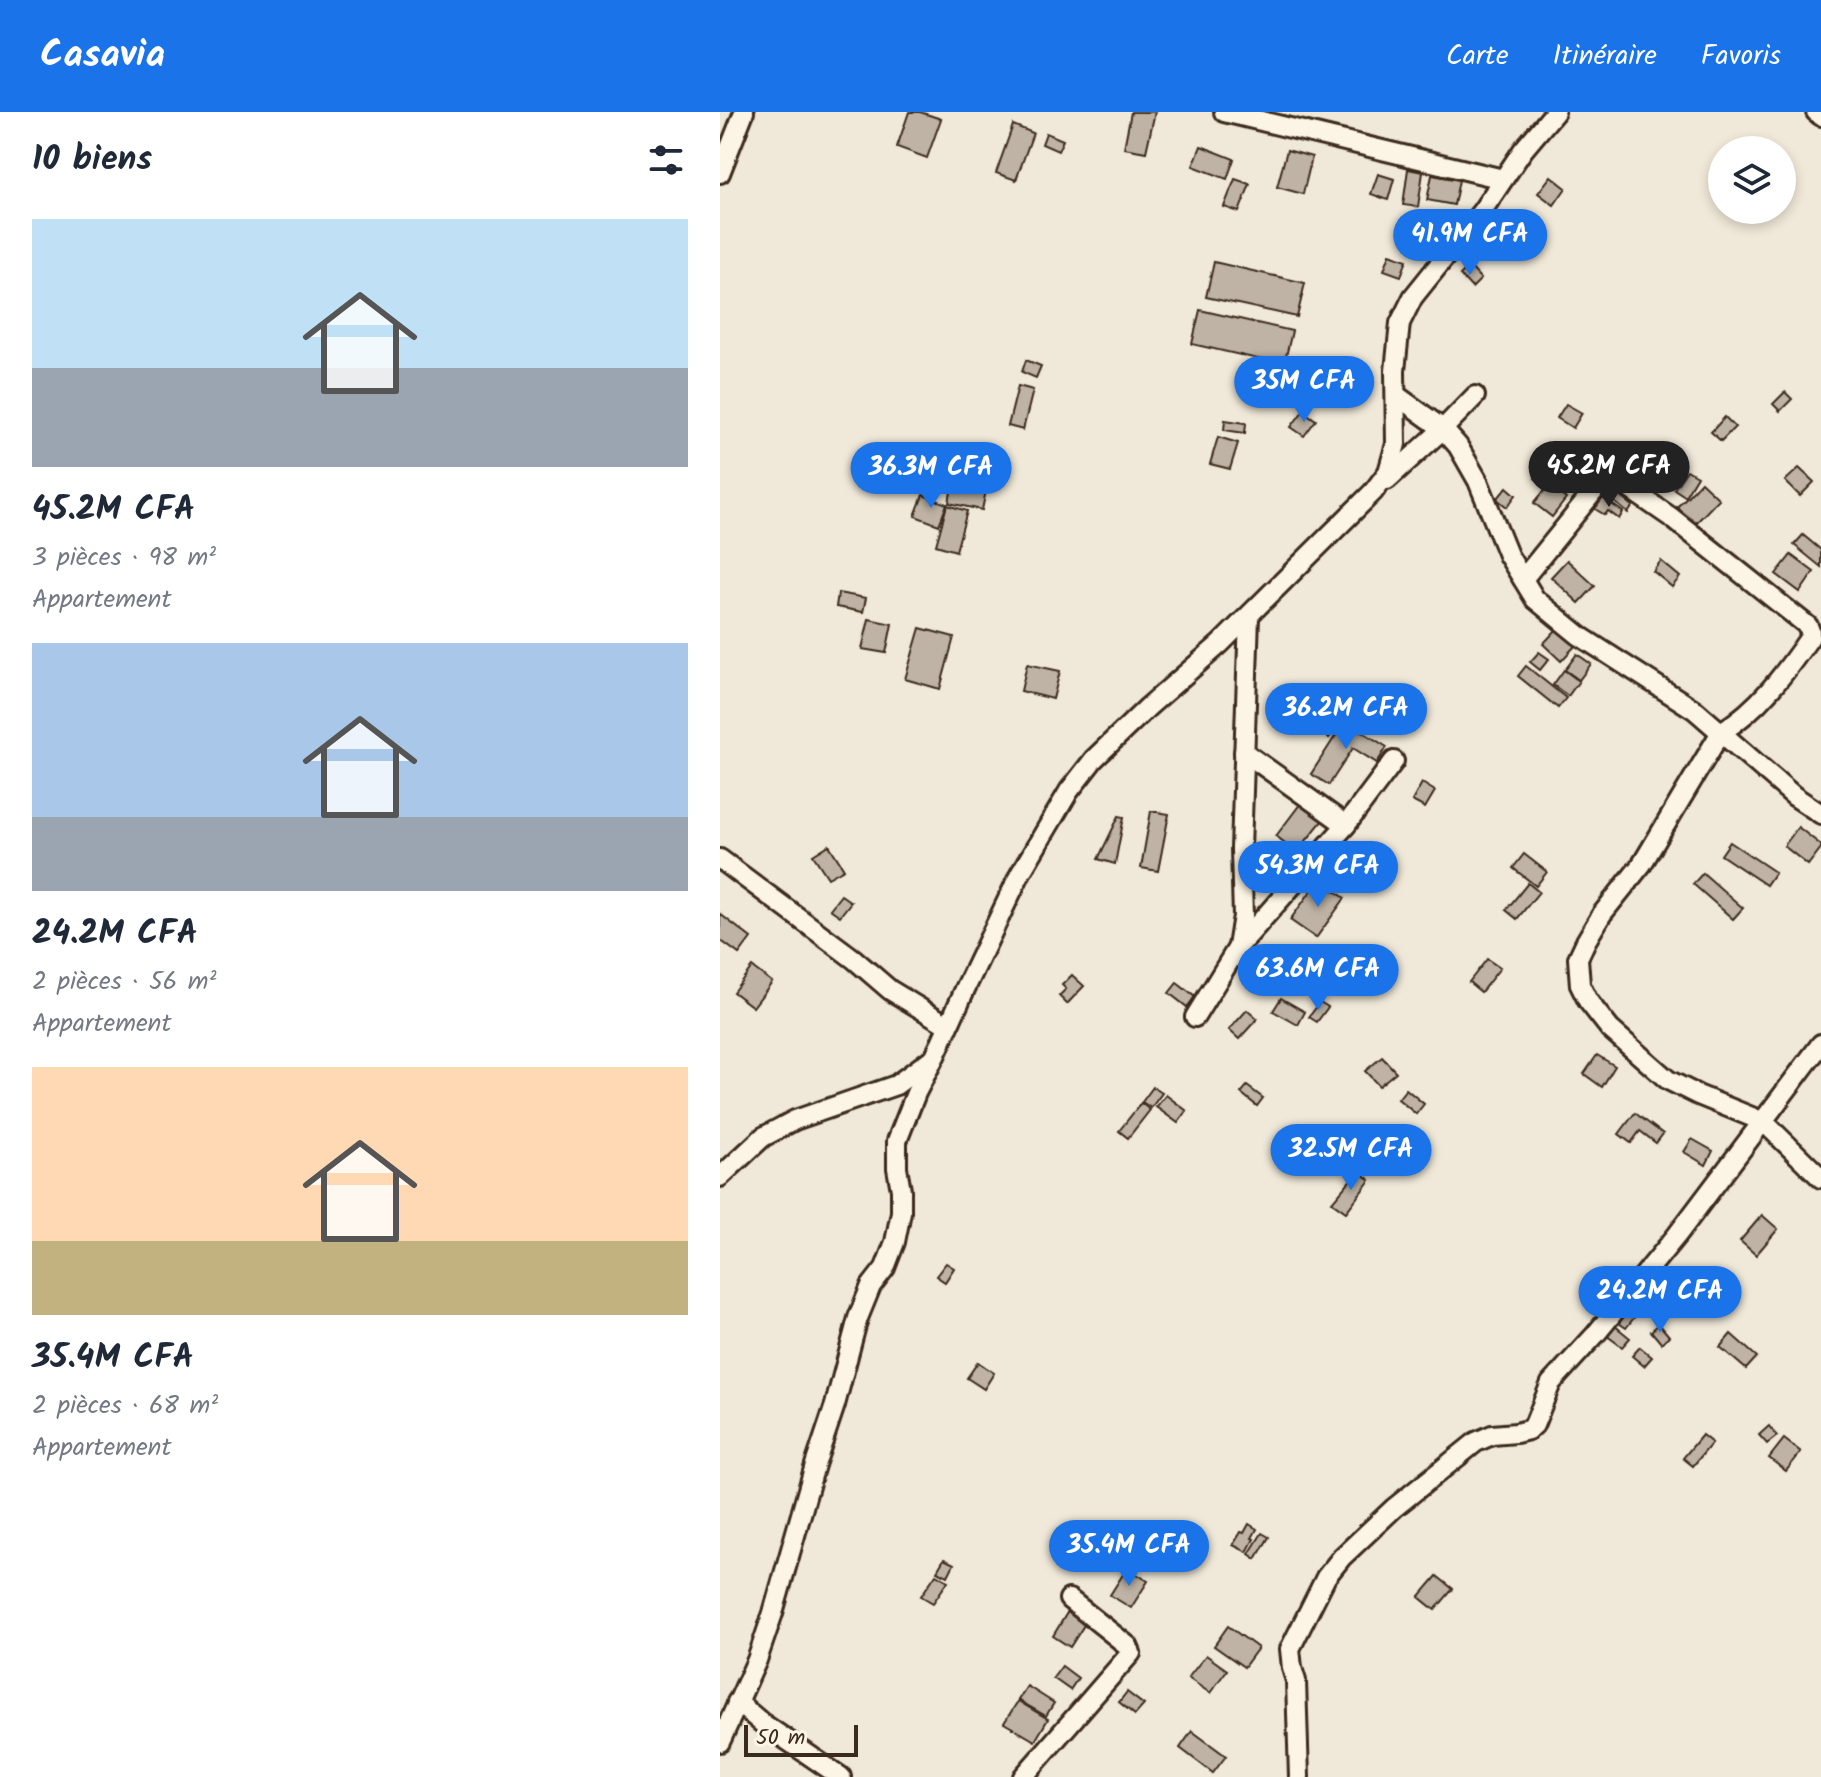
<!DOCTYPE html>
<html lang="fr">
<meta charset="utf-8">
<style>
:root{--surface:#fff;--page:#f2f2f3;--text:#1f2937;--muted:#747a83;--accent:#1a73e8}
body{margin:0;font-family:Kalam,sans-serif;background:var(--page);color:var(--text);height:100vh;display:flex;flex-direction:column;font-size:30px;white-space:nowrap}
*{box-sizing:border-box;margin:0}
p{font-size:26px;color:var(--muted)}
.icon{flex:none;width:44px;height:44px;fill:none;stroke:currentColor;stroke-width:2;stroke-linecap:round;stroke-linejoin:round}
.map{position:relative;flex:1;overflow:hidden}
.details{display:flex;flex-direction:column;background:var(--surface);width:720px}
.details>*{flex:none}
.buttons{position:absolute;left:988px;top:24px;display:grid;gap:16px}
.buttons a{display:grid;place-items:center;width:88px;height:88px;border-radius:50%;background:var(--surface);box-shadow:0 4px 12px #0003;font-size:40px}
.scale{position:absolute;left:24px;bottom:20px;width:114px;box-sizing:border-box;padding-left:8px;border:4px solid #3b2a1e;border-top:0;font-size:22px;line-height:28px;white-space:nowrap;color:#3b2a1e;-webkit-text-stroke:6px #fcf5e5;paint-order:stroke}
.price{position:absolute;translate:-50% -68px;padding:0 18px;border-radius:28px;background:var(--accent);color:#fff;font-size:26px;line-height:52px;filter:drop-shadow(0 2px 4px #0008)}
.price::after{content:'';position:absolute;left:50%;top:48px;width:24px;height:18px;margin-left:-12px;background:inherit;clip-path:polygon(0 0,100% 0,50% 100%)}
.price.selected{background:#222;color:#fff}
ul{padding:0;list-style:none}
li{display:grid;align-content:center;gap:16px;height:424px;padding:0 32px}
li span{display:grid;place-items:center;height:248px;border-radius:0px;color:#555}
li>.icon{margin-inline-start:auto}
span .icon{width:144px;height:144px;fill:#fffc;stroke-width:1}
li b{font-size:34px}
h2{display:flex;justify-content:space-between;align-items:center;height:96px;padding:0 32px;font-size:34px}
header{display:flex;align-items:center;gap:48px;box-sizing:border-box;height:112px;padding:0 40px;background:var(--accent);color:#fff}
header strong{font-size:38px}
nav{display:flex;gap:44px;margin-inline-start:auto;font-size:28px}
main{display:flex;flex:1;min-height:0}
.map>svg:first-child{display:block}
</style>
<header>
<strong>Casavia</strong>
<nav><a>Carte</a><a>Itinéraire</a><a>Favoris</a></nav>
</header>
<main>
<section class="details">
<h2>10 biens<svg class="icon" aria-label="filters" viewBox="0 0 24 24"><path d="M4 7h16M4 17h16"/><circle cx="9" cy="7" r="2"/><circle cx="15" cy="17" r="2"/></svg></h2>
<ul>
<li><span style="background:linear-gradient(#bfe0f5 60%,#9aa5b1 0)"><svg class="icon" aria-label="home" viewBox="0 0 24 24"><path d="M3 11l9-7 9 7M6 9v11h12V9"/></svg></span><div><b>45.2M CFA</b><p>3 pièces · 98 m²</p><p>Appartement</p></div></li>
<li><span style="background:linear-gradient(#a9c7e8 70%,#9aa5b1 0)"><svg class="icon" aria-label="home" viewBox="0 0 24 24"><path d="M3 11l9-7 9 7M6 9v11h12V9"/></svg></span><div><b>24.2M CFA</b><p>2 pièces · 56 m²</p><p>Appartement</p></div></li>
<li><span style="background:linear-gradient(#ffd9b3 70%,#c2b280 0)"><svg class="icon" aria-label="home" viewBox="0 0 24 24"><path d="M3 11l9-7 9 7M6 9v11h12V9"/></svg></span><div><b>35.4M CFA</b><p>2 pièces · 68 m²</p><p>Appartement</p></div></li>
</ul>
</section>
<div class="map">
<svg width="1101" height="1665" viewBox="0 0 1101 1665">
<rect width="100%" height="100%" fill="#f0e9d9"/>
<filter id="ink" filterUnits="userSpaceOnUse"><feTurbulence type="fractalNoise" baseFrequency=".0125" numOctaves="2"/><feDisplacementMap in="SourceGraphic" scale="16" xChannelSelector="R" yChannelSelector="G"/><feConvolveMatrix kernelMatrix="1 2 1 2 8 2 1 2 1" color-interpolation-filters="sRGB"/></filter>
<g filter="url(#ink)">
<!-- building -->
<g fill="#beb3a4" stroke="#3b2a1e" stroke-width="2">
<path d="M 189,0 L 200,0 L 221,7 L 207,46 L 177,35 Z"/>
<path d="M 411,0 L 435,0 L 426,40 L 404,36 Z"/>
<path d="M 293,13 L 313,21 L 296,68 L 276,61 Z"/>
<path d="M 326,21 L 343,28 L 338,39 L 322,32 Z"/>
<path d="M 481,34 L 514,47 L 507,67 L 473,54 Z"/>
<path d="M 567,38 L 592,45 L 583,82 L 557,75 Z"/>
<path d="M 688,57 L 703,60 L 698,95 L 683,93 Z"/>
<path d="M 658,62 L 674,67 L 668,88 L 651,82 Z"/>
<path d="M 712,63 L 739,68 L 734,93 L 707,88 Z"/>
<path d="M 831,64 L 846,76 L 834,93 L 818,81 Z"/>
<path d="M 515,67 L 530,72 L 519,100 L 504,95 Z"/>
<path d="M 670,142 L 687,148 L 681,164 L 664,158 Z"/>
<path d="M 494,150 L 585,171 L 577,205 L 486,185 Z"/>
<path d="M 749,154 L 761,167 L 752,176 L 740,163 Z"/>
<path d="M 480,198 L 572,219 L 564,253 L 472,232 Z"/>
<path d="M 306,248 L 321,254 L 316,266 L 302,260 Z"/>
<path d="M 298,274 L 313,278 L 303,318 L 288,314 Z"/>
<path d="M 1065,280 L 1072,287 L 1060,299 L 1053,292 Z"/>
<path d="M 846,292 L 862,301 L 853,316 L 837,306 Z"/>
<path d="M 583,299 L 596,308 L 584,324 L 571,315 Z"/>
<path d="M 1005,305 L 1015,315 L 1001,329 L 991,320 Z"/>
<path d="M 505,308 L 526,311 L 525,321 L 504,318 Z"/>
<path d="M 498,325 L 518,331 L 510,357 L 490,352 Z"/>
<path d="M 236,352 L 270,359 L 262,398 L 229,391 Z"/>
<path d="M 824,354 L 832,360 L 823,373 L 815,366 Z"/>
<path d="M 1079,356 L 1094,370 L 1080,384 L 1065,369 Z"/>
<path d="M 967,358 L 977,364 L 965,384 L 954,377 Z"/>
<path d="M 981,370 L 999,387 L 975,412 L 957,395 Z"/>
<path d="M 829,373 L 846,387 L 832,405 L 814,391 Z"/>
<path d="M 787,375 L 796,383 L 787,395 L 777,387 Z"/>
<path d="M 891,377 L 913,394 L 908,401 L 886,383 Z"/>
<path d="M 203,383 L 227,392 L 219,413 L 195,404 Z"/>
<path d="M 883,386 L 903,400 L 899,407 L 888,399 L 885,403 L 875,397 Z"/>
<path d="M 227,393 L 247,399 L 236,439 L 216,433 Z"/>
<path d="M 1083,423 L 1101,438 L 1101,455 L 1074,433 Z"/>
<path d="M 1071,443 L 1094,460 L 1080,480 L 1056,462 Z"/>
<path d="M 847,448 L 875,474 L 859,491 L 831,465 Z"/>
<path d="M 941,449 L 960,465 L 952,475 L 933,459 Z"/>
<path d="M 118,481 L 146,486 L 143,500 L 116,495 Z"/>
<path d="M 149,507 L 172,512 L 166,541 L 142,537 Z"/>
<path d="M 200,516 L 234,525 L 220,577 L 185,567 Z"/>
<path d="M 838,516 L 856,533 L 841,549 L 823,532 Z"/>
<path d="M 819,540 L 829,547 L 820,558 L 810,550 Z"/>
<path d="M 857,542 L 871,552 L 859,568 L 845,558 Z"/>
<path d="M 307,552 L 340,559 L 333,587 L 301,579 Z"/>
<path d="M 806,554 L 846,586 L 838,596 L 798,564 Z"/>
<path d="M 844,558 L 859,569 L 848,584 L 833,573 Z"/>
<path d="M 590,578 L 603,587 L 585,614 L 572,605 Z"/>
<path d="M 604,593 L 623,608 L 609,626 L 590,612 Z"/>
<path d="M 625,609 L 667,635 L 657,651 L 633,636 L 609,673 L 591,662 Z"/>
<path d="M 702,671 L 715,679 L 705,696 L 692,689 Z"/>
<path d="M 581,691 L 603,708 L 577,740 L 556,724 Z"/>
<path d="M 431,699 L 449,702 L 438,759 L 421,756 Z"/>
<path d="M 399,704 L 404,705 L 395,752 L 378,747 Z"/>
<path d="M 1078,715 L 1101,733 L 1101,736 L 1088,753 L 1064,734 Z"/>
<path d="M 1010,730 L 1055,760 L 1046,773 L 1001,743 Z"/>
<path d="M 109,733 L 124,757 L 108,766 L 93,743 Z"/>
<path d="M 804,742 L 827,760 L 816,774 L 793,756 Z"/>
<path d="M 983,761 L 1023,796 L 1013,807 L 973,772 Z"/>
<path d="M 599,768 L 625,786 L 596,826 L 570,808 Z"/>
<path d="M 808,771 L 819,780 L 797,807 L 786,798 Z"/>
<path d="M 121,783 L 131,790 L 120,804 L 110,797 Z"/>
<path d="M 0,802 L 31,826 L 19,842 L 0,828 Z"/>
<path d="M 767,847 L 780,856 L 761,880 L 749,870 Z"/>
<path d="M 32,855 L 52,870 L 33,895 L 13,880 Z"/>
<path d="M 352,863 L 364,874 L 347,892 L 339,884 L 346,877 L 342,873 Z"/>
<path d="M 457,871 L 475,885 L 467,895 L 449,881 Z"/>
<path d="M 561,886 L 585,900 L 578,913 L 553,899 Z"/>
<path d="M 600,890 L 608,895 L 597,910 L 589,905 Z"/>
<path d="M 527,898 L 537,907 L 519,927 L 509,918 Z"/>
<path d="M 877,943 L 895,954 L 882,975 L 864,962 Z"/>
<path d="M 662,945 L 676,960 L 659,974 L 645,959 Z"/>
<path d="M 527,974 L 543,986 L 537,994 L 521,981 Z"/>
<path d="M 433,975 L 442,981 L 431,996 L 422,990 Z"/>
<path d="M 686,977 L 704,992 L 696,1002 L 678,987 Z"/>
<path d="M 446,983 L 467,999 L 458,1011 L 436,995 Z"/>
<path d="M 421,991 L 430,998 L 408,1026 L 399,1019 Z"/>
<path d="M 915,1001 L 943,1022 L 936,1031 L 920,1019 L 911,1031 L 899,1022 Z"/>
<path d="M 972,1027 L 993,1039 L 986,1053 L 964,1040 Z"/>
<path d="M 638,1059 L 650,1068 L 626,1100 L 612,1090 Z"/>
<path d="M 1042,1103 L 1058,1117 L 1036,1143 L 1020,1129 Z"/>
<path d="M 226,1151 L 234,1156 L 225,1170 L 216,1164 Z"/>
<path d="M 914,1185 L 924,1193 L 906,1216 L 896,1209 Z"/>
<path d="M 939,1212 L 949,1224 L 941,1231 L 931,1219 Z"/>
<path d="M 894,1213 L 910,1226 L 902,1235 L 886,1223 Z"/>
<path d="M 1011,1222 L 1037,1245 L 1026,1257 L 1000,1235 Z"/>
<path d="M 920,1235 L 932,1245 L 924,1254 L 912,1244 Z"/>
<path d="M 258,1250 L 274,1261 L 264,1277 L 247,1266 Z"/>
<path d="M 1049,1314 L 1057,1324 L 1047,1332 L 1039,1323 Z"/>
<path d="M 982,1323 L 992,1331 L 973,1354 L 963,1346 Z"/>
<path d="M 1064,1327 L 1081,1340 L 1066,1359 L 1049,1346 Z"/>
<path d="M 529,1412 L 537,1417 L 532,1426 L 534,1427 L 527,1440 L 513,1433 L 521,1420 L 524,1421 Z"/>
<path d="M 542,1421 L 549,1425 L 536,1447 L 529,1442 Z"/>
<path d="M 224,1447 L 234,1452 L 228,1464 L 217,1459 Z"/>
<path d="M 407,1456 L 428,1469 L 411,1496 L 390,1483 Z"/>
<path d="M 216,1462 L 228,1469 L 213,1491 L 201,1484 Z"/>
<path d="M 717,1464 L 733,1477 L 715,1498 L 699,1485 Z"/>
<path d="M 353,1491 L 371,1502 L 350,1535 L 333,1524 Z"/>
<path d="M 508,1514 L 538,1536 L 524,1555 L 494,1534 Z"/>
<path d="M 486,1543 L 507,1558 L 490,1581 L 468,1566 Z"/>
<path d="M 342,1554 L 358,1566 L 350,1578 L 333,1566 Z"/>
<path d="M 307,1574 L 334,1591 L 326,1604 L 298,1588 Z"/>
<path d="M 407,1580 L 424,1593 L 415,1603 L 399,1590 Z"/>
<path d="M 298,1589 L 328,1607 L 315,1629 L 284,1611 Z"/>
<path d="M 472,1619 L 506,1644 L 493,1661 L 460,1636 Z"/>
</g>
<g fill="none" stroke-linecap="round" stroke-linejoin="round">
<defs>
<g id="minor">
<path d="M 504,0 L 783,67"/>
<path d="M 1096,0 L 1101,4"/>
<path d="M 0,61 L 24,0"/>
<path d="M 676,283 L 723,317 L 738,334 L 758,369 L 788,443 L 815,487 L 860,524 L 975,598 L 1074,684 L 1101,702"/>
<path d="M 667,368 L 723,317 L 755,284"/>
<path d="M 803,467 L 883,368 L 890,366 L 897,368 L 952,406 L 1088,514 L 1090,519 L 1090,525 C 1065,561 1039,597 1001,620 L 922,752 L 882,802 L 866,829 L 858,846 L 860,873 L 868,889 L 890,917 L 948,968 L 978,983 L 1044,1010 L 1101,1066"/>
<path d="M 524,640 L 626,713"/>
<path d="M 0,747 L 134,847 L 170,878 L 229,914"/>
<path d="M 518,835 L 626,713 L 674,649"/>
<path d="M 475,905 L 518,835 L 523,804 L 521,737 L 529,504"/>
<path d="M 0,1065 L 43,1025 L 75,1008 L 176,973 L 210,948"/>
<path d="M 17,1590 L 42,1611 L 121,1665"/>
<path d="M 0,1630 L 37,1548 L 53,1501 L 95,1353 L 115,1293 L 138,1206 L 151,1174 L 165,1156 L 175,1130 L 181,1100 L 181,1078 L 177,1056 L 177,1029 L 196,981 L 215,944 L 246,875 L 300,762 L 349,679 L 374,647 L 428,595 L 500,532 L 653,380 L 668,360 L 676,332 L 675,259 L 680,211 L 693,185 L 762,99 L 803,38 L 835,0"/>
<path d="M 303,1665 L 411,1541 L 408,1534 L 349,1487"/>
<path d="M 579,1665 L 576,1569 L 572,1556 L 570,1537 L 606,1465 L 622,1445 L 674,1396 L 756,1330 L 772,1323 L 796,1321 L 808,1318 L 814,1313 L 831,1271 L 875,1223 L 957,1123 L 1101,932"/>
</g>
</defs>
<!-- minor casing -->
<use href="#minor" stroke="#3b2a1e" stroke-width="24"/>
<!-- minor -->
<use href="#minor" stroke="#fcf5e5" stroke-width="18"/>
</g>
</g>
</svg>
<div class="buttons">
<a><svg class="icon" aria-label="layers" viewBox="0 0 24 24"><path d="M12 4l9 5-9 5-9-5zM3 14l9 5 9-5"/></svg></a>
</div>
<div class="scale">50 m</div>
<b class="price" style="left:750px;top:165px">41.9M CFA</b>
<b class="price" style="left:584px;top:312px">35M CFA</b>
<b class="price selected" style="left:889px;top:397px">45.2M CFA</b>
<b class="price" style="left:211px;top:398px">36.3M CFA</b>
<b class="price" style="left:626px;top:639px">36.2M CFA</b>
<b class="price" style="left:598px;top:797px">54.3M CFA</b>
<b class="price" style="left:598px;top:900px">63.6M CFA</b>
<b class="price" style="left:631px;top:1080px">32.5M CFA</b>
<b class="price" style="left:940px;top:1222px">24.2M CFA</b>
<b class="price" style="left:409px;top:1476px">35.4M CFA</b>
</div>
</main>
